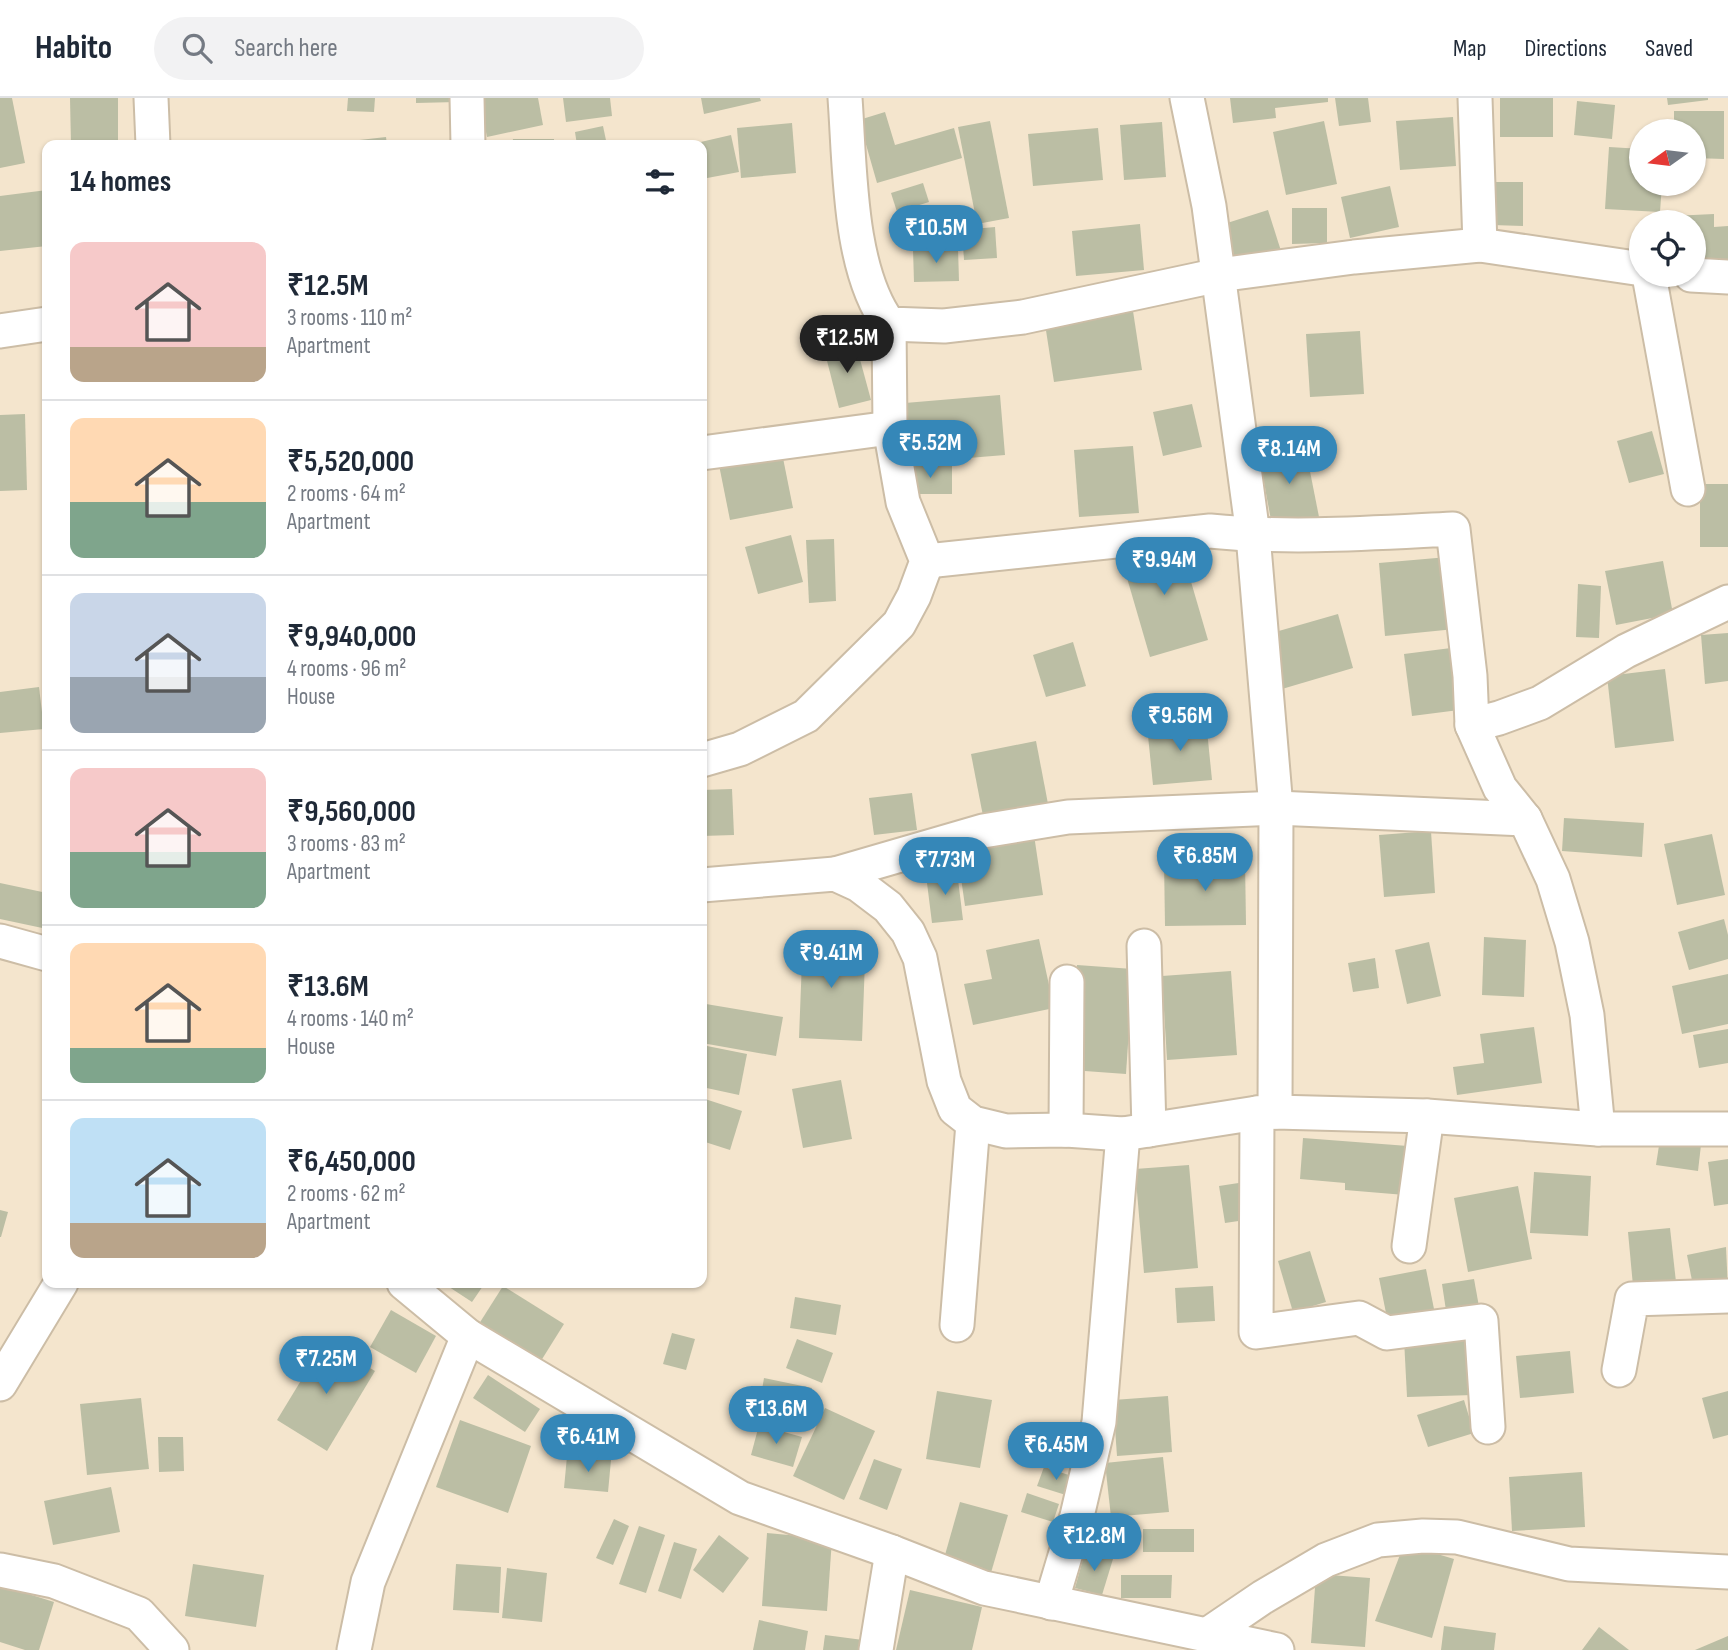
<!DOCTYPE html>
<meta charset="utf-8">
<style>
:root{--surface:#fff;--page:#f2f2f3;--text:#1f2937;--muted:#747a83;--line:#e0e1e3;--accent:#3587b8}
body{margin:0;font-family:"Sofia Sans Condensed",sans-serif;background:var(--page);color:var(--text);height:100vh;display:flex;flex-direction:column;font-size:26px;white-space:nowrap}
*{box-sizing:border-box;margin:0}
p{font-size:23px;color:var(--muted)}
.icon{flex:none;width:38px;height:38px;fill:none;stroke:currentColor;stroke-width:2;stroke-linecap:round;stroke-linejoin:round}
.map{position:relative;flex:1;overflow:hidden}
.side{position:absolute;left:42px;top:42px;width:665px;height:1148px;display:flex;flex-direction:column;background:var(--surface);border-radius:14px;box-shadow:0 2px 5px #0004}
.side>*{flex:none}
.needle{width:46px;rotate:256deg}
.tools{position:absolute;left:1629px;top:21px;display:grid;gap:14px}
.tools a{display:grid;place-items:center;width:77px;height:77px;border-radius:50%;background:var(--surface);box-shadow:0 2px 5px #0004;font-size:35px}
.price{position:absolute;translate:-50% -60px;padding:0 16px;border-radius:24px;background:var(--accent);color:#fff;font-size:23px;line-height:46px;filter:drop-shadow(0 2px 4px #0008)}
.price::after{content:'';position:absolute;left:50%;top:42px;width:21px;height:16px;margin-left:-10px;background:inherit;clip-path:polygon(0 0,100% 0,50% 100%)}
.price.selected{background:#222;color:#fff}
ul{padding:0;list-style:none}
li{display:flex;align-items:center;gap:21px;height:175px;padding:0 28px}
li+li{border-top:2px solid var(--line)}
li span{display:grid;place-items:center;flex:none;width:196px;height:140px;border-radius:14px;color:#555}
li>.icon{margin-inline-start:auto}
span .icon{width:84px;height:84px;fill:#fffc;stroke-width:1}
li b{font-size:30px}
h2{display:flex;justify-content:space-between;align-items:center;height:84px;padding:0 28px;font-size:30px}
header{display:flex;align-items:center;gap:42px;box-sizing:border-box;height:98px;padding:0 35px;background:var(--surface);border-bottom:2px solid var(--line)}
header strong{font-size:33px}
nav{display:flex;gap:38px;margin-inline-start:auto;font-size:24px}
.search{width:490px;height:63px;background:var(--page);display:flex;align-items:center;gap:18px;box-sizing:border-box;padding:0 24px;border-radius:38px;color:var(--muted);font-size:26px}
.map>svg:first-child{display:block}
</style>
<header>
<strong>Habito</strong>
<div class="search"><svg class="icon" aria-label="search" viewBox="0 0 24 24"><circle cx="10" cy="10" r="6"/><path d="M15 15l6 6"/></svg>Search here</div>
<nav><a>Map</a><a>Directions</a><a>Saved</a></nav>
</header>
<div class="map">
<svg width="1728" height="1552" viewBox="0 0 1728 1552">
<rect width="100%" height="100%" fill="#f4e5cd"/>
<!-- building -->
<g fill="#bbbea4">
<path d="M 0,0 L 12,0 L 25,65 L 0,70 Z"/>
<path d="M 70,0 L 118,0 L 118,47 L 71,47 Z"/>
<path d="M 348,0 L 375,0 L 374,14 L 347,13 Z"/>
<path d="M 416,0 L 457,0 L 457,4 L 416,5 Z"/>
<path d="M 479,0 L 538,0 L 543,27 L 487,39 Z"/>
<path d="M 563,0 L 610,0 L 612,18 L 566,24 Z"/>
<path d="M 701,0 L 760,0 L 761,3 L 704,16 Z"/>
<path d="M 1230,0 L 1328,0 L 1328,4 L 1275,10 L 1276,20 L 1233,25 Z"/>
<path d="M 1335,0 L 1368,0 L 1371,24 L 1339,28 Z"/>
<rect x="1500" y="0" width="53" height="39"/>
<path d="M 1667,0 L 1708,0 L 1708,2 L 1668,7 Z"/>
<path d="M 1577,3 L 1615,7 L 1612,41 L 1574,37 Z"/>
<path d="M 1674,13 L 1724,13 L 1724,61 L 1694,60 L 1694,33 L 1674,33 Z"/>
<path d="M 885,14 L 895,47 L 954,30 L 962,60 L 877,85 L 859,22 Z"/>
<path d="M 1453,19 L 1456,68 L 1400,72 L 1396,23 Z"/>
<path d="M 990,23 L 1009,120 L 977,126 L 958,29 Z"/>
<path d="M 1324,23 L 1337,86 L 1286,97 L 1273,34 Z"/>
<path d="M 1162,24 L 1166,79 L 1124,82 L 1120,27 Z"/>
<path d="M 792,25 L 796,75 L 741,80 L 737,30 Z"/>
<path d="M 603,28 L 607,47 L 577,47 L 575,34 Z"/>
<path d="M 1098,30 L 1103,82 L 1033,88 L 1028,36 Z"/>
<path d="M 731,37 L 739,74 L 702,81 L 702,47 L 692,46 Z"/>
<path d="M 386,39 L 387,47 L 333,47 L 333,45 Z"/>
<path d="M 513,41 L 554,41 L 554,47 L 512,47 Z"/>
<path d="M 1609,49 L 1642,51 L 1642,86 L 1662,86 L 1660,114 L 1605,111 Z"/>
<path d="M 1491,84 L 1523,84 L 1523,128 L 1492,127 Z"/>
<path d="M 923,85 L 929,104 L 897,114 L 891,95 Z"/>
<path d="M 1390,88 L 1399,129 L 1350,140 L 1341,99 Z"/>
<path d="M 47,92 L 47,148 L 0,153 L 0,98 Z"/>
<path d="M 1292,110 L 1327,110 L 1327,145 L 1292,146 Z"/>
<path d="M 1268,112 L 1281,153 L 1237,166 L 1224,126 Z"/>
<path d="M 1714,116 L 1714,129 L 1728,128 L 1728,161 L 1694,162 L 1694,124 L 1673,124 L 1672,118 Z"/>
<path d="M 1140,126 L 1144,172 L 1076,178 L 1072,133 Z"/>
<path d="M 995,129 L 997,160 L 964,162 L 962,132 Z"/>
<path d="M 958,150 L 959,183 L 914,184 L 913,151 Z"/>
<path d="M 1133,213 L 1142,272 L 1054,284 L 1045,226 Z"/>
<path d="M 1360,233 L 1364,296 L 1310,299 L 1306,236 Z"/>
<path d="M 855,243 L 871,302 L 839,310 L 824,251 Z"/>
<path d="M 1000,297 L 1005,357 L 956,361 L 954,344 L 909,347 L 905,305 Z"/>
<path d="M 1192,306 L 1202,349 L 1163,358 L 1153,314 Z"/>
<path d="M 25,316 L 27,392 L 0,393 L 0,317 Z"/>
<path d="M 1652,333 L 1664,376 L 1629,385 L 1617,343 Z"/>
<path d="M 1304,343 L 1320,424 L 1273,433 L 1258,352 Z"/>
<path d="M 780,345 L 793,410 L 730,422 L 717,357 Z"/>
<path d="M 1133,348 L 1139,415 L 1079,419 L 1074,352 Z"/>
<rect x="908" y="368" width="44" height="28"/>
<rect x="1700" y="386" width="28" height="63"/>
<path d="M 791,437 L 803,484 L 758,496 L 745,449 Z"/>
<path d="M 1178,439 L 1208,542 L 1150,559 L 1120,456 Z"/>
<path d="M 834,441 L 836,503 L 809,505 L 806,442 Z"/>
<path d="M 1448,459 L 1455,531 L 1385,538 L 1379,465 Z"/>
<path d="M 1663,463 L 1673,516 L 1616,527 L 1605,473 Z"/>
<path d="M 1578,486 L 1601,488 L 1599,540 L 1576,539 Z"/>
<path d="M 1338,516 L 1353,570 L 1282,591 L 1265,537 Z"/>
<path d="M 1728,535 L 1728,583 L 1705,586 L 1701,537 Z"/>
<path d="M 1073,544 L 1086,588 L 1046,599 L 1033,557 Z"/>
<path d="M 1451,550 L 1459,612 L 1412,618 L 1404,556 Z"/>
<path d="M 1665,571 L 1674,643 L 1615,650 L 1607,578 Z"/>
<path d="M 39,589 L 44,631 L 0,635 L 0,594 Z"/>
<path d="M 1206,622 L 1212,682 L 1153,687 L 1147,628 Z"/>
<path d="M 1036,643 L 1049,711 L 984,723 L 971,656 Z"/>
<path d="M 732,691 L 734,737 L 702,738 L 702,692 Z"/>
<path d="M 912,695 L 917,732 L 874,737 L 869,700 Z"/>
<path d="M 1564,720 L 1644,725 L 1642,759 L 1562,753 Z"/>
<path d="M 1431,733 L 1435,795 L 1384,799 L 1379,737 Z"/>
<path d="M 1712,736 L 1725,797 L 1677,807 L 1664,746 Z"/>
<path d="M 1034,737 L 1043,797 L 965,808 L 961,780 L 981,777 L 976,746 Z"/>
<path d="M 1164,762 L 1245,762 L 1246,827 L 1165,828 Z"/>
<path d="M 957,773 L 963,822 L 932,825 L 926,777 Z"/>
<path d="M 0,785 L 47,795 L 47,831 L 0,821 Z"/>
<path d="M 1724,821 L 1728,837 L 1728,861 L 1689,872 L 1678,834 Z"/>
<path d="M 803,836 L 847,838 L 846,862 L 865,863 L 862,943 L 799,940 Z"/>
<path d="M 1484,839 L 1526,842 L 1524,899 L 1482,897 Z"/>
<path d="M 1039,841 L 1054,910 L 973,927 L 964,886 L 992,881 L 986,852 Z"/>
<path d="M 1429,844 L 1441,898 L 1407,906 L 1395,852 Z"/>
<path d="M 1375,860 L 1379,890 L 1353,894 L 1348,865 Z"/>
<path d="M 1077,867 L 1133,871 L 1126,976 L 1071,972 Z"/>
<path d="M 1231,873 L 1237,957 L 1167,962 L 1162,878 Z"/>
<path d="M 1728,876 L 1728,926 L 1682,936 L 1672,888 Z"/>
<path d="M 706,906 L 783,919 L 776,958 L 702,945 Z"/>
<path d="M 1534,929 L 1542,985 L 1457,997 L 1453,969 L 1484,965 L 1480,936 Z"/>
<path d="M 1728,931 L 1728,965 L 1699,970 L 1693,937 Z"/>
<path d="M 702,947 L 747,956 L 739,997 L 702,989 Z"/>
<path d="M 841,982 L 852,1041 L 803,1050 L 792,991 Z"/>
<path d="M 705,1001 L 742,1013 L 730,1052 L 702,1043 L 702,1011 Z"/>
<path d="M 1303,1040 L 1408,1048 L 1405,1097 L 1345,1092 L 1345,1085 L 1300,1081 Z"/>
<path d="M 1660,1041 L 1701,1047 L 1698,1073 L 1656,1067 Z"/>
<path d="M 1728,1061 L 1728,1106 L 1714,1108 L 1708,1064 Z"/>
<path d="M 1189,1067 L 1198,1170 L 1144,1175 L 1135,1071 Z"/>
<path d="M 1534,1074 L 1591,1078 L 1588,1138 L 1530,1135 Z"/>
<path d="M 1245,1084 L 1252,1121 L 1225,1125 L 1219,1088 Z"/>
<path d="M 1518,1088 L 1532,1161 L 1468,1174 L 1454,1100 Z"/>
<path d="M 0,1112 L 8,1114 L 1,1139 L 0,1139 Z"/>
<path d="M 1670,1130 L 1676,1184 L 1633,1188 L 1628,1134 Z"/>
<path d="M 1726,1149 L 1728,1192 L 1695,1198 L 1687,1157 Z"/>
<path d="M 1310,1153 L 1326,1204 L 1293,1214 L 1278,1163 Z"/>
<path d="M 1426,1171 L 1434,1211 L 1387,1220 L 1379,1180 Z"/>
<path d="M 1474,1181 L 1480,1214 L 1447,1219 L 1442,1186 Z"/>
<path d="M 443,1185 L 485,1185 L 472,1204 Z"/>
<path d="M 503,1188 L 564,1226 L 539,1266 L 477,1229 Z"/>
<path d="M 1213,1188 L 1215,1223 L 1177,1225 L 1175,1190 Z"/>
<path d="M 795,1199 L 841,1207 L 836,1237 L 790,1230 Z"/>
<path d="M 391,1212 L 436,1238 L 416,1275 L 370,1249 Z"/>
<path d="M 672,1235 L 695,1241 L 686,1272 L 663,1266 Z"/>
<path d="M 1471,1239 L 1473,1297 L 1407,1299 L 1404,1241 Z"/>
<path d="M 797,1241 L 833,1255 L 822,1285 L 786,1270 Z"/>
<path d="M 325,1243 L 375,1273 L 327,1353 L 277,1322 Z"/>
<path d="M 1570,1253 L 1574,1295 L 1520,1300 L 1516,1258 Z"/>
<path d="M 488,1277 L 540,1311 L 525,1334 L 473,1300 Z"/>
<path d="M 764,1280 L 812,1290 L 805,1330 L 757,1321 Z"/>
<path d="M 937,1293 L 992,1302 L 980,1370 L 926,1361 Z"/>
<path d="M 1728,1293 L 1728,1337 L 1713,1341 L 1702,1300 Z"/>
<path d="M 1168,1298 L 1172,1354 L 1117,1358 L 1113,1302 Z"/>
<path d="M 141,1300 L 149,1371 L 87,1377 L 80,1306 Z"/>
<path d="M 1464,1302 L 1474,1335 L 1428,1349 L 1417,1317 Z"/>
<path d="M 825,1310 L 875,1333 L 844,1402 L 793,1378 Z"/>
<path d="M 460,1322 L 531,1348 L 508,1415 L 436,1389 Z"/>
<path d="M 759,1327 L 802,1339 L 793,1369 L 751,1357 Z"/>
<path d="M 158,1339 L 183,1339 L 184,1373 L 159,1374 Z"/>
<path d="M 567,1358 L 611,1362 L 608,1394 L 564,1390 Z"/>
<path d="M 1163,1359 L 1169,1414 L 1111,1419 L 1105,1365 Z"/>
<path d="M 874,1361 L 902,1371 L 887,1412 L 859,1401 Z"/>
<path d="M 1044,1369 L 1075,1379 L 1069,1398 L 1037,1388 Z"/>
<path d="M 1582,1374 L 1585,1429 L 1512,1433 L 1509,1379 Z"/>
<path d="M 111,1389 L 120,1434 L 53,1447 L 44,1403 Z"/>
<path d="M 1027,1395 L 1059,1406 L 1053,1424 L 1021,1414 Z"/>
<path d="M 960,1404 L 1008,1417 L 990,1478 L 943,1464 Z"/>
<path d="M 614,1421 L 629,1428 L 613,1467 L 596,1460 Z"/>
<path d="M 639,1428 L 665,1437 L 646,1495 L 619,1486 Z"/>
<rect x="1143" y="1431" width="51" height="23"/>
<path d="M 767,1435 L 832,1441 L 827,1513 L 762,1508 Z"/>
<path d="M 719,1437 L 749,1460 L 723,1495 L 693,1472 Z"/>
<path d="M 674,1444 L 697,1451 L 681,1501 L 658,1493 Z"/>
<path d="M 1404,1446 L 1454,1461 L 1432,1540 L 1375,1523 Z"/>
<path d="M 1085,1454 L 1113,1461 L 1102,1497 L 1075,1490 Z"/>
<path d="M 193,1466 L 264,1477 L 256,1529 L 185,1518 Z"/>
<path d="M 456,1466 L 501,1469 L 499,1515 L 453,1512 Z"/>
<path d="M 507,1470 L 547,1475 L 542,1524 L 502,1520 Z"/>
<path d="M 1316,1476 L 1370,1480 L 1365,1549 L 1311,1545 Z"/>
<path d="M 1121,1477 L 1172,1477 L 1171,1500 L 1121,1500 Z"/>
<path d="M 0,1487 L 54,1504 L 39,1552 L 25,1552 L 0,1544 Z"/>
<path d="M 910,1492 L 982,1509 L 972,1552 L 896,1552 Z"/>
<path d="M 759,1522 L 808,1533 L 805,1552 L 753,1552 Z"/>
<path d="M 1444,1528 L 1496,1535 L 1494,1552 L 1441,1552 Z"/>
<path d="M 1599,1529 L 1629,1552 L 1582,1552 Z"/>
<path d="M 825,1537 L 863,1542 L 861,1552 L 823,1552 Z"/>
<path d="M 1728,1538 L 1728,1552 L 1695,1552 Z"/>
</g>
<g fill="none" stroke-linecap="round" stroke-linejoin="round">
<defs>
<g id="street">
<path d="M 151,0 L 153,47"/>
<path d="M 467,0 L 468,47"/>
<path d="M 845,0 C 850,67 848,171 889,226 L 944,228 L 1023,219 L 1219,177 L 1354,159 L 1480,147 L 1642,171"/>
<path d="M 1187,0 L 1209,108 L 1253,437 L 1276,710 L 1275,1014"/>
<path d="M 1475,0 L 1480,147"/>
<path d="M 1649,177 L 1688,391"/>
<path d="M 1691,177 L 1728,179"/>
<path d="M 0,233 L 47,226"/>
<path d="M 702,355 L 890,330"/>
<path d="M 927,463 L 1210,433 C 1291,441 1372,435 1453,431 L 1470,578 L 1472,627 L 1500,690 L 1525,721 L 1553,781 L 1572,844 L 1587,917 L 1598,1031"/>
<path d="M 1472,627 L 1499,620 L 1540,605 L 1626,553 L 1728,504"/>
<path d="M 702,662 L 740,651 L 806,618 L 899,526 L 914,498 L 927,463 L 903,404 L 890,330 L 889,226"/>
<path d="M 835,776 L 983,733 L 1068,719 L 1276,710 L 1525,721"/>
<path d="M 702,787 L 835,776 L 859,787 L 888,809 L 908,834 L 920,860 L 944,983 L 955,1011 L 973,1025 L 1006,1033 L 1066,1032 L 1123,1036 L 1257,1015 L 1275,1014 L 1427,1018 L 1598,1031 L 1728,1031"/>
<path d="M 0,843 L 47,856"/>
<path d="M 1144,848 L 1149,1032"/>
<path d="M 1257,1015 L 1256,1234 L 1359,1220 L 1387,1235 L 1481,1223 L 1488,1329"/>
<path d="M 1066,1032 L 1067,884"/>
<path d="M 1409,1148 L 1427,1018"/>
<path d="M 404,1185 L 468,1238 L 740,1400 L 892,1454 L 984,1490 L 1277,1552"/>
<path d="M 957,1227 L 973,1025"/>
<path d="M 1619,1272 L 1632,1201 L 1728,1198"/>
<path d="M 0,1286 L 61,1185"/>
<path d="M 0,1472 L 54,1483 L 139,1516 L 172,1552"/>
<path d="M 1051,1505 L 1077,1418 L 1099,1324 L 1123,1036"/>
<path d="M 1207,1537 L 1263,1499 L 1326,1462 L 1378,1442 L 1423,1438 L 1457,1439 L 1569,1466 L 1728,1474"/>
<path d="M 354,1552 L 368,1484 L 468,1238"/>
<path d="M 876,1552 L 892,1454"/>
</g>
</defs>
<!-- street casing -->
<use href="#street" stroke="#ccbda6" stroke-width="37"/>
<!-- street -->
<use href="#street" stroke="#fff" stroke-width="33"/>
</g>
</svg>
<div class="tools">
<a><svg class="needle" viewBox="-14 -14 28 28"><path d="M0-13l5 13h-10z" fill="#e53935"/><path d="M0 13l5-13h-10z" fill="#747a83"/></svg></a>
<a><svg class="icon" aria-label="locate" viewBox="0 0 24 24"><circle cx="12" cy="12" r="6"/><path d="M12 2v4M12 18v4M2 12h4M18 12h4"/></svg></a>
</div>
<b class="price" style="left:936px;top:167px">₹10.5M</b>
<b class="price selected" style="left:847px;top:277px">₹12.5M</b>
<b class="price" style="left:930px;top:382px">₹5.52M</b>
<b class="price" style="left:1289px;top:388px">₹8.14M</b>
<b class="price" style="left:1164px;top:499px">₹9.94M</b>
<b class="price" style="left:1180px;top:655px">₹9.56M</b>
<b class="price" style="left:1205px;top:795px">₹6.85M</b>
<b class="price" style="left:945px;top:799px">₹7.73M</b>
<b class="price" style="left:831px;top:892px">₹9.41M</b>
<b class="price" style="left:326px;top:1298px">₹7.25M</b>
<b class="price" style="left:776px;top:1348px">₹13.6M</b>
<b class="price" style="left:588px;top:1376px">₹6.41M</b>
<b class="price" style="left:1056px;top:1384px">₹6.45M</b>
<b class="price" style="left:1094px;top:1475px">₹12.8M</b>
<section class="side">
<h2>14 homes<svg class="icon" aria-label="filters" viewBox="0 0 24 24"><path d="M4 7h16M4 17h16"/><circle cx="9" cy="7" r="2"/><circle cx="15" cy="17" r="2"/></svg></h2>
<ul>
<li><span style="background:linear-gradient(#f6c9c9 75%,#b9a48a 0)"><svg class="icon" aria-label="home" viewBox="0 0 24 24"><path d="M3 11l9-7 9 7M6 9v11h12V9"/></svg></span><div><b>₹12.5M</b><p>3 rooms · 110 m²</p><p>Apartment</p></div></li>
<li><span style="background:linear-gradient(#ffd9b3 60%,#7fa58c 0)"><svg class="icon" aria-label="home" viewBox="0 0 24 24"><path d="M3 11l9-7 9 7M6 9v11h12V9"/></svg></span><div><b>₹5,520,000</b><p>2 rooms · 64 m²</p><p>Apartment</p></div></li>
<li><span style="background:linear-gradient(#c9d6e8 60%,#9aa5b1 0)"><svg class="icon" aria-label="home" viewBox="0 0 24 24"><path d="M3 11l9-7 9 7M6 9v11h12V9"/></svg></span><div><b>₹9,940,000</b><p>4 rooms · 96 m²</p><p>House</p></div></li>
<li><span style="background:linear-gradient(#f6c9c9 60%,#7fa58c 0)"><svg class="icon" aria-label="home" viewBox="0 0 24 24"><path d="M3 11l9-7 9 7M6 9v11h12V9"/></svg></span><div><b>₹9,560,000</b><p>3 rooms · 83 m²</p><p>Apartment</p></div></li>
<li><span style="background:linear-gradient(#ffd9b3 75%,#7fa58c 0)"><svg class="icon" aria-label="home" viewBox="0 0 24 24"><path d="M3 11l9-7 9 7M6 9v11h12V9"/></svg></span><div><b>₹13.6M</b><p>4 rooms · 140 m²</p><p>House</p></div></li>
<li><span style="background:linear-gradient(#bfe0f5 75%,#b9a48a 0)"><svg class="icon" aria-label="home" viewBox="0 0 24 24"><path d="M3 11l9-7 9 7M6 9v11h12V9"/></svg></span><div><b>₹6,450,000</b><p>2 rooms · 62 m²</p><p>Apartment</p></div></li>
</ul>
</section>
</div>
